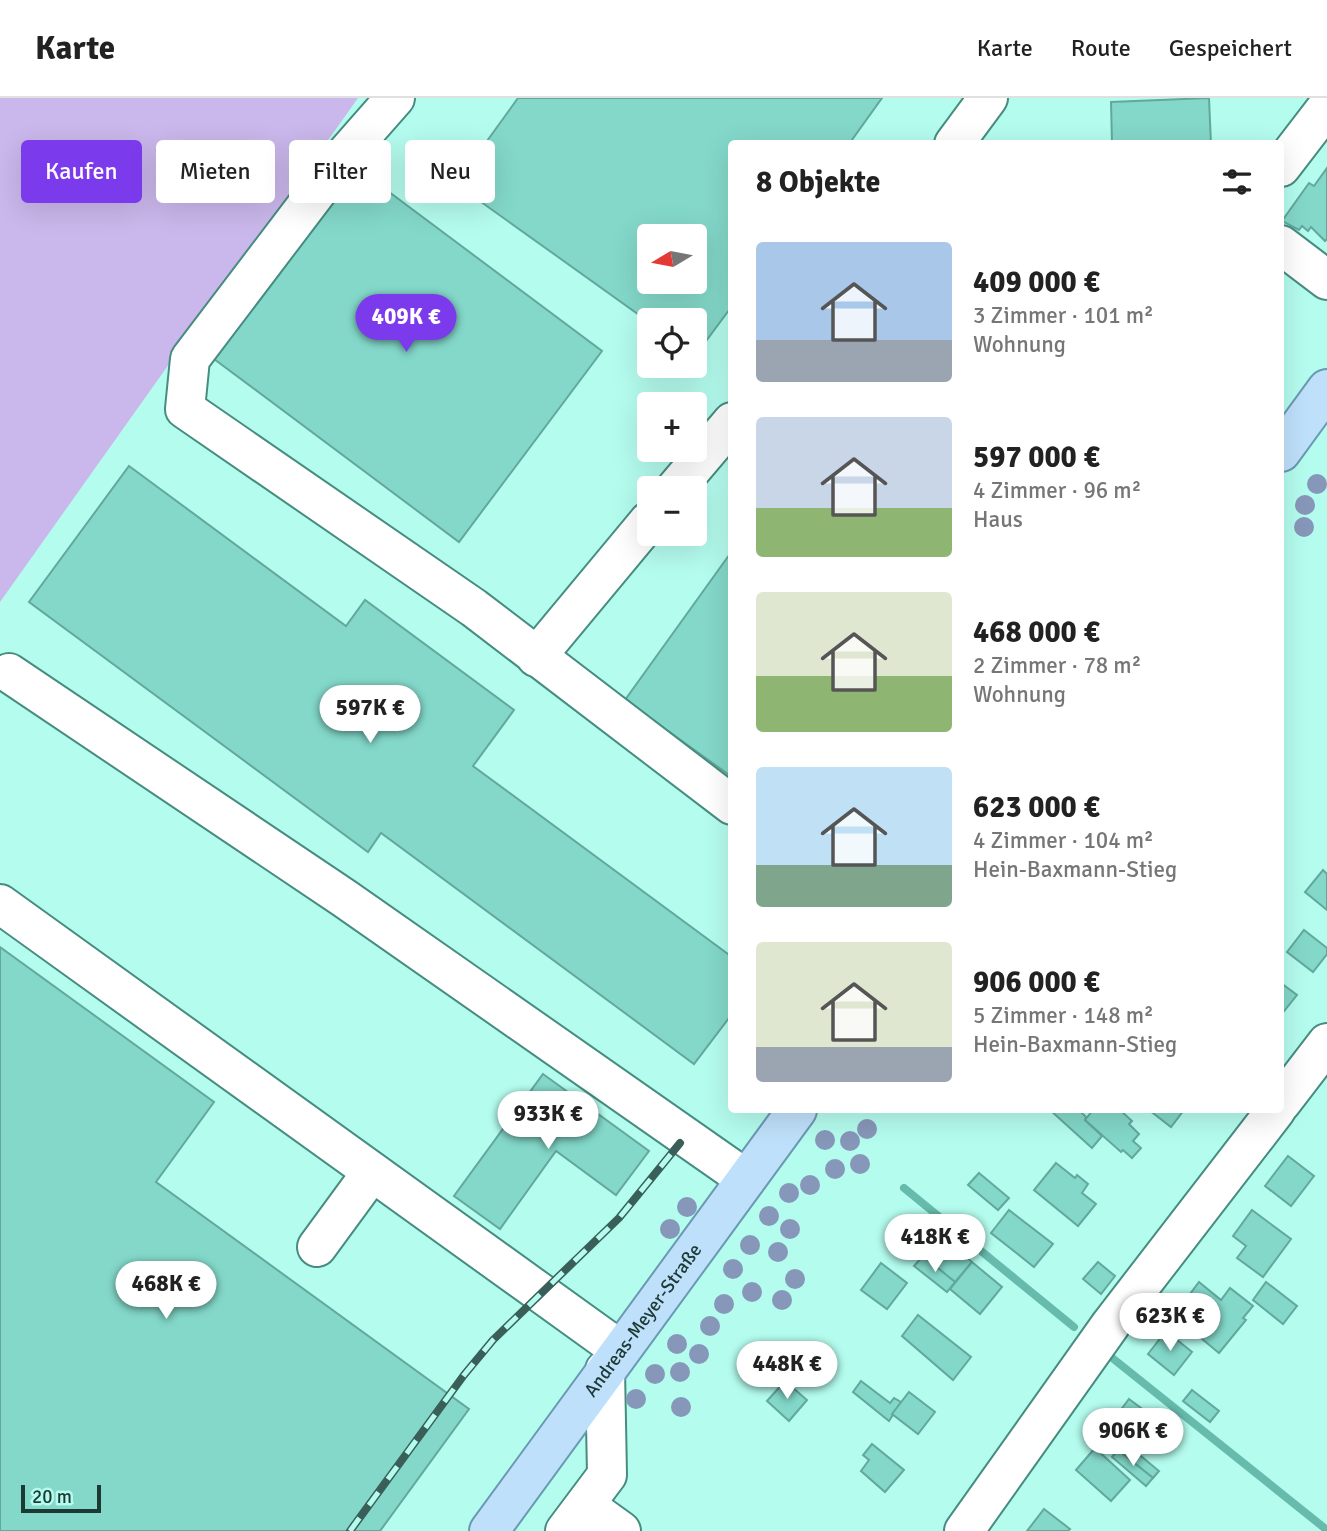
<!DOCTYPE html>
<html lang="de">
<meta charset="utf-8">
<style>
:root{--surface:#fff;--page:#f2f2f2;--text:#222;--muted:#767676;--line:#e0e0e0;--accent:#7c3aed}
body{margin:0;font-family:Signika,sans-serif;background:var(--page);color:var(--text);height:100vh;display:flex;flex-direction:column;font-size:26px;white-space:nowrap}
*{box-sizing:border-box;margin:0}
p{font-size:23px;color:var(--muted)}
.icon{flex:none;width:38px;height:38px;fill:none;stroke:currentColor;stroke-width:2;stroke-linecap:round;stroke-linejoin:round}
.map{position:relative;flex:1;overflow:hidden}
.panel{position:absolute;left:728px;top:42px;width:556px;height:973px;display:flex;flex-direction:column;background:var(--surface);border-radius:7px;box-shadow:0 7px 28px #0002}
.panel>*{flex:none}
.hud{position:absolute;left:21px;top:42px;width:602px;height:63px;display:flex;gap:14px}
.needle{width:46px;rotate:260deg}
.buttons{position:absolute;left:637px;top:126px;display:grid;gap:14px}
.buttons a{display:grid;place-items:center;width:70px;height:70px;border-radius:7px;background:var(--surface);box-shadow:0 7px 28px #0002;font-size:35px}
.scale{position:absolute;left:21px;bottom:18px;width:80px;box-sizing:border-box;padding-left:7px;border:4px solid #1c3934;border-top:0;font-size:19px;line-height:24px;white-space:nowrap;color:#1c3934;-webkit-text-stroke:5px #b4fcee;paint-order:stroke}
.price{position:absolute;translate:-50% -60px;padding:0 16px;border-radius:24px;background:#fff;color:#222;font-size:23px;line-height:46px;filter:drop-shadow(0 2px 4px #0008)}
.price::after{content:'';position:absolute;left:50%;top:42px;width:21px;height:16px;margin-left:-10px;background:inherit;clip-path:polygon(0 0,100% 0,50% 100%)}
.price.active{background:var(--accent);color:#fff}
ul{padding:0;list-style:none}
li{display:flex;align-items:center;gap:21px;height:175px;padding:0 28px}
li span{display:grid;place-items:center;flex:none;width:196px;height:140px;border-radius:7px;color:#555}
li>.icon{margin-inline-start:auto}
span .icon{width:84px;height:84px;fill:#fffc;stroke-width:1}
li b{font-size:30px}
h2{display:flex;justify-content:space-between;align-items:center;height:84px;padding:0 28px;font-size:30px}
.tag{padding:0 24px;border-radius:7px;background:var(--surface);box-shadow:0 7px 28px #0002;font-size:24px;line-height:63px}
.tag.active{background:var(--accent);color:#fff}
header{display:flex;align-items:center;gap:42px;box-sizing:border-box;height:98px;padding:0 35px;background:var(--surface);border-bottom:2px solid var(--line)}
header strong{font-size:33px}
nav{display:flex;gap:38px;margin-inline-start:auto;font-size:24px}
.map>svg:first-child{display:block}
</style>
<header>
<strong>Karte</strong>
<nav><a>Karte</a><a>Route</a><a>Gespeichert</a></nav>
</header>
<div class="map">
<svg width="1327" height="1433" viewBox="0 0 1327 1433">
<rect width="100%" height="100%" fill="#b4fcee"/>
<!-- green -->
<path fill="#cab7eb" d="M 0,0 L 358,0 L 0,504 Z"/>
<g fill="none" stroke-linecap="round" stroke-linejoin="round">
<!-- stream -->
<g stroke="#66bbac" stroke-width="8">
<path d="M 904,1090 L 1074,1229"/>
<path d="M 1111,1259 L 1327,1432"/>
</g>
</g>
<!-- building -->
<g fill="#83d8c9" stroke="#62a89c" stroke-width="2" fill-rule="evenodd">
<path d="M 518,0 L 882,0 L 849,46 L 732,46 L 732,208 L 695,258 L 695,222 L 649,222 L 649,224 L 456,86 ZM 649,138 L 695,138 L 695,184 L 649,184 Z"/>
<path d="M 1209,0 L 1211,46 L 1112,46 L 1111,4 Z"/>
<path d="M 353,67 L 602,253 L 459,444 L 210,258 Z"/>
<path d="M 1327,70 L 1327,141 L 1325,143 L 1311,129 L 1308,133 L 1302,128 L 1299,132 L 1282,123 L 1309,85 L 1314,88 Z"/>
<path d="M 129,368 L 346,528 L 365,502 L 514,612 L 473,668 L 732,859 L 732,916 L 694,966 L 381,735 L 368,754 L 29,504 Z"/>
<path d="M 732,453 L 732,679 L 625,602 Z"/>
<path d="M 1323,772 L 1327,776 L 1327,812 L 1305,794 Z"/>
<path d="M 1304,832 L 1327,850 L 1327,856 L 1313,874 L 1287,854 Z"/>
<path d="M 0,849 L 214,1004 L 156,1084 L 469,1311 L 380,1433 L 0,1433 Z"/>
<path d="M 1281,885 L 1297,897 L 1281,917 Z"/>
<path d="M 543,976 L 649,1053 L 616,1097 L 556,1053 L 500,1131 L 454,1098 Z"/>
<path d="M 1050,1012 L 1070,1012 L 1072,1013 L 1079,1012 L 1086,1019 L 1085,1022 L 1102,1038 L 1092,1050 Z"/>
<path d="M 1093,1012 L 1120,1012 L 1132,1023 L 1129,1026 L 1139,1036 L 1133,1043 L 1141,1050 L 1132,1060 L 1123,1052 L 1121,1054 L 1085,1022 Z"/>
<path d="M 1149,1012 L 1184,1012 L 1171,1029 Z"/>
<path d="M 1288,1058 L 1314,1078 L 1291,1108 L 1265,1088 Z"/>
<path d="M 1056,1065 L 1075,1080 L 1077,1077 L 1088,1086 L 1082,1095 L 1096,1106 L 1078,1128 L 1034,1092 Z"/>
<path d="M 979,1075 L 1009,1100 L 998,1112 L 968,1087 Z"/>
<path d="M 1009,1112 L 1053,1146 L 1034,1169 L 991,1135 Z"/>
<path d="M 1252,1112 L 1291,1141 L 1263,1179 L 1237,1160 L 1246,1148 L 1233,1138 Z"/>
<path d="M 947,1143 L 972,1164 L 955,1184 L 930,1164 Z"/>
<path d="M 923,1158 L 955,1184 L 947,1194 L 914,1168 Z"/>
<path d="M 972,1164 L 1002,1189 L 980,1216 L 950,1191 Z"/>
<path d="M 1098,1164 L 1115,1178 L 1101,1196 L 1083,1181 Z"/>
<path d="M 881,1165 L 907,1185 L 887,1211 L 861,1192 Z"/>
<path d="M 1199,1184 L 1221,1202 L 1230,1190 L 1253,1208 L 1243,1220 L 1246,1222 L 1219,1255 L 1196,1236 L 1204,1227 L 1181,1208 Z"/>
<path d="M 1266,1184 L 1297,1208 L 1283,1226 L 1253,1202 Z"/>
<path d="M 918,1217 L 971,1259 L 953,1282 L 902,1238 Z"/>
<path d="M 1166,1233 L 1192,1254 L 1174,1277 L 1148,1256 Z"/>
<path d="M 785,1283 L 807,1302 L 789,1323 L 767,1303 Z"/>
<path d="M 861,1283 L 890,1305 L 894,1300 L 901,1304 L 889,1323 L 853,1294 Z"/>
<path d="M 1192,1292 L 1219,1313 L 1210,1324 L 1183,1303 Z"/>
<path d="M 909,1294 L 935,1314 L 918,1336 L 892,1316 Z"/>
<path d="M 1129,1301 L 1157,1322 L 1138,1346 L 1111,1325 Z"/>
<path d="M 1124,1344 L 1159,1373 L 1153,1380 L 1118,1352 Z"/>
<path d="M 872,1346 L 904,1372 L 885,1394 L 861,1373 L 869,1362 L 863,1357 Z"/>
<path d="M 1095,1350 L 1130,1382 L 1111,1403 L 1076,1372 Z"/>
<path d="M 1118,1352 L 1153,1380 L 1146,1388 L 1112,1359 Z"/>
<path d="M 1044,1411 L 1070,1431 L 1068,1433 L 1027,1433 Z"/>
</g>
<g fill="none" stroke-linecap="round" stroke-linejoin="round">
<defs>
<g id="minor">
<path d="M 395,0 L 344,58 L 190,261 L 185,311 L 474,510 L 732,707"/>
<path d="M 954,46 L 988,0"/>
<path d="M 1281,69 L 1327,9"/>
<path d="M 1281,147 L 1327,182"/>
<path d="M 676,390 L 732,324"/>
<path d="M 536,559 L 649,423"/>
<path d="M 9,575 L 344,800 L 746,1081"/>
<path d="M 0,806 L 620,1252"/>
<path d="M 1281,1005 L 1327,945"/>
<path d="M 317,1149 L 372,1074"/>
<path d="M 585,1407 L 621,1433"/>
<path d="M 565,1433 L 607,1377 L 605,1272"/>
<path d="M 964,1433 L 1111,1226 L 1276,1012"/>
</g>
<g id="major">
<path d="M 1281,354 L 1327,291"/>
<path id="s1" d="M 489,1433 L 797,1012"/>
</g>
</defs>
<!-- minor casing -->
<use href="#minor" stroke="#468c80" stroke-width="42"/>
<!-- major casing -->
<use href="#major" stroke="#6a99b2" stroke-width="42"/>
<!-- minor -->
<use href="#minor" stroke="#fff" stroke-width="38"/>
<!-- major -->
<use href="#major" stroke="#bfe0fa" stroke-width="38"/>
<defs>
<path id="rail" d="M 350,1433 L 464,1277 L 493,1242 L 619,1120 L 680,1045"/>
</defs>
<!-- rail casing -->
<use href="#rail" stroke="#3a5f58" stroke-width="8"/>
<!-- rail -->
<use href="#rail" stroke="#b4fcee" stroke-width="5" stroke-dasharray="16" stroke-linecap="butt"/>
</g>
<!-- trees -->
<g fill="#8797b9">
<circle cx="1317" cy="386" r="10"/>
<circle cx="1305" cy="407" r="10"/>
<circle cx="1304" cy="429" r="10"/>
<circle cx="867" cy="1031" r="10"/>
<circle cx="825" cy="1042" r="10"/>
<circle cx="850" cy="1043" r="10"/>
<circle cx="860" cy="1066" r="10"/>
<circle cx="835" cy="1071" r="10"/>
<circle cx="810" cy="1087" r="10"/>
<circle cx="789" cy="1095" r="10"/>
<circle cx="687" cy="1109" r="10"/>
<circle cx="769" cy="1118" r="10"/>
<circle cx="670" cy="1131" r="10"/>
<circle cx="790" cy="1131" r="10"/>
<circle cx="750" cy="1147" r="10"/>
<circle cx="778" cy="1154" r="10"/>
<circle cx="733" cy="1171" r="10"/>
<circle cx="795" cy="1181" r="10"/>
<circle cx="752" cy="1194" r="10"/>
<circle cx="782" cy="1202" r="10"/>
<circle cx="724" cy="1206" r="10"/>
<circle cx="710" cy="1228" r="10"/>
<circle cx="677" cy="1246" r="10"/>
<circle cx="699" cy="1256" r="10"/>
<circle cx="680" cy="1274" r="10"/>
<circle cx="655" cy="1276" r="10"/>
<circle cx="636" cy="1301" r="10"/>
<circle cx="681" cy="1309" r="10"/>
</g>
<g text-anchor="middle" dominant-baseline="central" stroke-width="5" stroke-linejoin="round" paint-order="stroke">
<!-- street labels -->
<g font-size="19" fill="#1c3934" stroke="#b4fcee">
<text stroke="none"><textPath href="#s1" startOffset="261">Andreas-Meyer-Straße</textPath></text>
</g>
</g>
</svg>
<div class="buttons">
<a><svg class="needle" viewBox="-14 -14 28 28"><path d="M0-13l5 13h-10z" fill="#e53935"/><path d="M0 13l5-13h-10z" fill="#767676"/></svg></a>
<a><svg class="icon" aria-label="locate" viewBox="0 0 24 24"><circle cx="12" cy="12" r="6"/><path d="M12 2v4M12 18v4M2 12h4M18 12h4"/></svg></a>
<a>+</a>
<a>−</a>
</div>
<div class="scale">20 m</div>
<b class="price active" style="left:406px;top:256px">409K €</b>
<b class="price" style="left:370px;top:647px">597K €</b>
<b class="price" style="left:548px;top:1053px">933K €</b>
<b class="price" style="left:935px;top:1176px">418K €</b>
<b class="price" style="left:166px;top:1223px">468K €</b>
<b class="price" style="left:1170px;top:1255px">623K €</b>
<b class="price" style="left:787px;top:1303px">448K €</b>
<b class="price" style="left:1133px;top:1370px">906K €</b>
<div class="hud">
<a class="tag active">Kaufen</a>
<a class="tag">Mieten</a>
<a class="tag">Filter</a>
<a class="tag">Neu</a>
</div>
<section class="panel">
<h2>8 Objekte<svg class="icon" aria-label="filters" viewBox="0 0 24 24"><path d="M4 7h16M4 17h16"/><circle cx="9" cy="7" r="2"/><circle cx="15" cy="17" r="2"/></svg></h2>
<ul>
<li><span style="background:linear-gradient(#a9c7e8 70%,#9aa5b1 0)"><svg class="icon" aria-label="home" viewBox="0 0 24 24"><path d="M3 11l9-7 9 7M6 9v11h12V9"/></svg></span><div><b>409 000 €</b><p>3 Zimmer · 101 m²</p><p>Wohnung</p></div></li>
<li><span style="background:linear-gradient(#c9d6e8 65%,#8fb573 0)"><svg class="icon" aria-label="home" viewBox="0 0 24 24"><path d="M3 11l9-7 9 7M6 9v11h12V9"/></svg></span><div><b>597 000 €</b><p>4 Zimmer · 96 m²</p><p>Haus</p></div></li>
<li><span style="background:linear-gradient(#dfe7d0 60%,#8fb573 0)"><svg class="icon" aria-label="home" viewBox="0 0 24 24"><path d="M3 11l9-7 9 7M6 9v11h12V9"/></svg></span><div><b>468 000 €</b><p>2 Zimmer · 78 m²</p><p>Wohnung</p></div></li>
<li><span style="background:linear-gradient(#bfe0f5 70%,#7fa58c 0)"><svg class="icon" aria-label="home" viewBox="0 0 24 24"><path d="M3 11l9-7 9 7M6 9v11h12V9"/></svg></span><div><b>623 000 €</b><p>4 Zimmer · 104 m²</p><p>Hein-Baxmann-Stieg</p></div></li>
<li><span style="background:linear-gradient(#dfe7d0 75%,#9aa5b1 0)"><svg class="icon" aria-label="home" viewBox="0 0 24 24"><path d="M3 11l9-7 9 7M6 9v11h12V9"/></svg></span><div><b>906 000 €</b><p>5 Zimmer · 148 m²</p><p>Hein-Baxmann-Stieg</p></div></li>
</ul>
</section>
</div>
